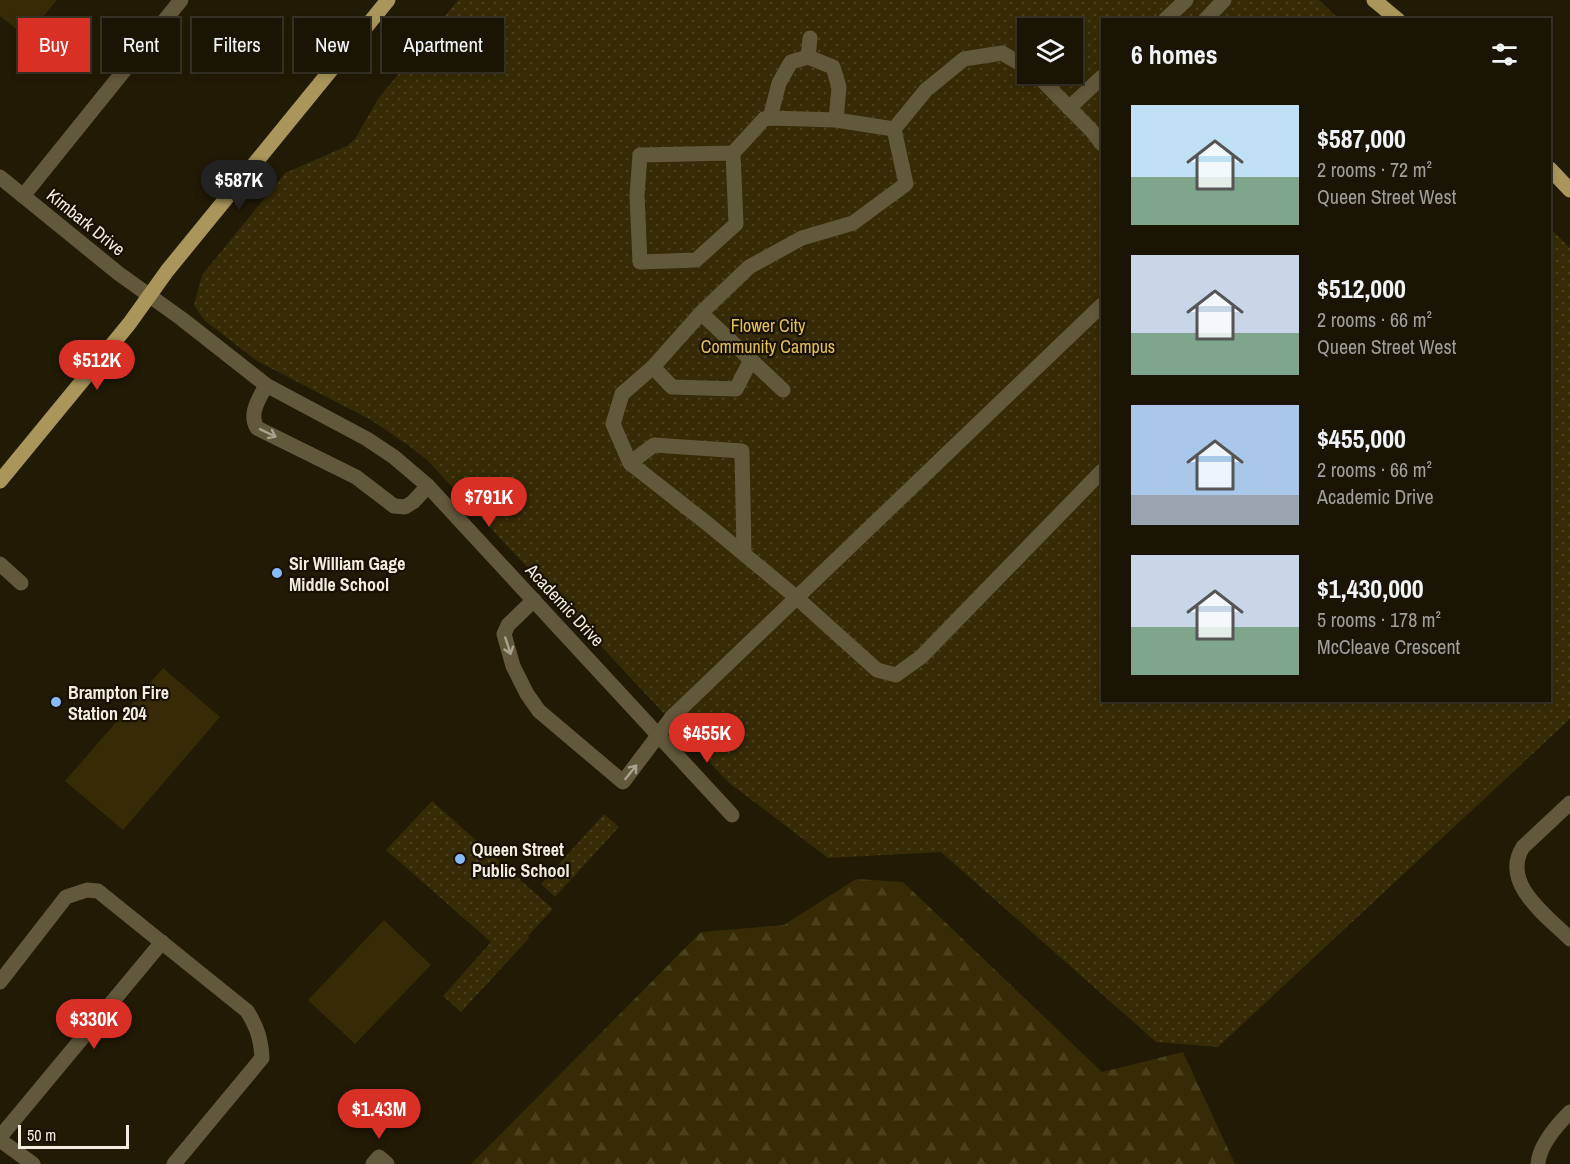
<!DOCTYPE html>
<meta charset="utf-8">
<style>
:root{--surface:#191404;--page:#262113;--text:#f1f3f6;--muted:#9f9e9a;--line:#373326;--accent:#d93025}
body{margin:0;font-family:"Archivo Narrow",sans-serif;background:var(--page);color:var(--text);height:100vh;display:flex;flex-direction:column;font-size:22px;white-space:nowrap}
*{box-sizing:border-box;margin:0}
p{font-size:20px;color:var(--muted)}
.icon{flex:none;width:33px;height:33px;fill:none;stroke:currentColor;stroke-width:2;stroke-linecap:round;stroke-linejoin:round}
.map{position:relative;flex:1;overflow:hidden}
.side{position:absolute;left:1101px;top:18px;width:450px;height:684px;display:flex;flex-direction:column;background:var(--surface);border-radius:0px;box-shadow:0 3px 9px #0003,0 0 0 2px var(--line)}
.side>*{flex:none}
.banner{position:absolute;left:18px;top:18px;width:570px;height:54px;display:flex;gap:12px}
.tools{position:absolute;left:1017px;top:18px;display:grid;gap:12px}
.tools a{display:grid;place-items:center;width:66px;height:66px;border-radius:0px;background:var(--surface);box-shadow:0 3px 9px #0003,0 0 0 2px var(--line);font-size:30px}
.scale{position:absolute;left:18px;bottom:15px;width:111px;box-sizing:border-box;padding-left:6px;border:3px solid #f2ede0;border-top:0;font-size:16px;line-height:21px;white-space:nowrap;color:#f2ede0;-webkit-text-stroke:4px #181100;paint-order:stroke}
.price{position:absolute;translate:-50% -51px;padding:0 14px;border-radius:21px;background:var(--accent);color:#fff;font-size:20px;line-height:39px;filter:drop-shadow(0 2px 3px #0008)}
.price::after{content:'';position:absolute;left:50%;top:36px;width:18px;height:14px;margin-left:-9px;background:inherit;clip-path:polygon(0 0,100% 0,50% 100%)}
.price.selected{background:#222;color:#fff}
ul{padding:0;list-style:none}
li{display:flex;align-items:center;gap:18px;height:150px;padding:0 30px}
li span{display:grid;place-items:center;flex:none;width:168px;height:120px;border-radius:0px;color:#555}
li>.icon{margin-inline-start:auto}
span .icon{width:72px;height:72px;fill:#fffc;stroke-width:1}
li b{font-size:26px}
h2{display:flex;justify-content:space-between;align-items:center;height:72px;padding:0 30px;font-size:26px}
.pill{padding:0 21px;border-radius:0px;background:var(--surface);box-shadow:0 3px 9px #0003,0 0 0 2px var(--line);font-size:21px;line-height:54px}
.pill.selected{background:var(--accent);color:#fff}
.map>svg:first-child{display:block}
</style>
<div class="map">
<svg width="1570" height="1164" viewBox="0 0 1570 1164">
<defs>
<pattern id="forest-firs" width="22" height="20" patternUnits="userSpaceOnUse" patternTransform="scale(1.5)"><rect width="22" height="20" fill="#362b06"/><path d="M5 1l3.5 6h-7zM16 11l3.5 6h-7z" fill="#4a401e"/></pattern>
<pattern id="park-dots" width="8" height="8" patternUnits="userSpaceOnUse" patternTransform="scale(1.5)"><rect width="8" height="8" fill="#362b06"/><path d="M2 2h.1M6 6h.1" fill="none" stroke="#4a401e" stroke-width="1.8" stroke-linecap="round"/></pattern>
</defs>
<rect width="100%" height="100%" fill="#211a05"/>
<!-- grass -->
<g fill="#362b06">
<path d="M 0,0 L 57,0 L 26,37 L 0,16 Z"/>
<path d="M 163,668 L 220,717 L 123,830 L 65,781 Z"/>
<path d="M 384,920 L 431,965 L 355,1044 L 308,1000 Z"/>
</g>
<!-- forest -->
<path fill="url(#forest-firs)" d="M 856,879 L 903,882 L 1102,1072 L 1183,1052 L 1235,1164 L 471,1164 L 701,932 L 784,925 Z"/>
<!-- park -->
<g fill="url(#park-dots)" fill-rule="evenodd">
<path d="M 458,0 L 1319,0 L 1339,19 L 1102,20 L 1102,700 L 1550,700 L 1550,228 L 1570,248 L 1570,719 L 1218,1047 L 1156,1042 L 941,852 L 828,858 L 728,782 L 427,460 L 408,445 L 371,420 L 257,361 L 204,320 L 194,305 L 202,275 L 285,173 L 347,146 L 355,139 L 378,99 ZM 1028,28 L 1072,28 L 1072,74 L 1028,74 Z"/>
<path d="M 432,801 L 553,909 L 528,936 L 529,938 L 461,1012 L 443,996 L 491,942 L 386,850 Z"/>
<path d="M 604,814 L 619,827 L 555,897 L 541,884 Z"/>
</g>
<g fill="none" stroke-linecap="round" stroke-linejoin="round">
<!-- minor -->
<g stroke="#62583c" stroke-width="15">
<path d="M 1165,20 L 1186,0"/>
<path d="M 1205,20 L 1224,0"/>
<path d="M 808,57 L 833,67 L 839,87 L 836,120"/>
<path d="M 1028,68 L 1002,53 L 964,59 L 926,90 L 894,129 L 906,184 L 853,223 L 802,238 L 749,267 L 701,313 L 653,367 L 622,394 L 613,424 L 630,463 L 709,525 L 797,598 L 877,670 L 896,675 L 921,657 L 1102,471"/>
<path d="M 1036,74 L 1092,131 L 1102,144"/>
<path d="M 1069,108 L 1102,77"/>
<path d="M 770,118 L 779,83 L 791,62 L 808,57 L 810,38"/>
<path d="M 733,153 L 736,224 L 696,260 L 640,262 L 637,196 L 640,155 L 733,153 L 764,119 L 770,118 L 836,120 L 894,129"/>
<path d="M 0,177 L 118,273 L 182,319 L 266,385 L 367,439 L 394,457 L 428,486 L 732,815"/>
<path d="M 23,196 L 181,0"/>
<path d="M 701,313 L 783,390"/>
<path d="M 653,367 L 672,387 L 736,389 L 751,360"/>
<path d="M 266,385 C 260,398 248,413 257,428 L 356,477 L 394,506 L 405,507 L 413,502 L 428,486"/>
<path d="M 630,463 L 654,445 L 742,451 L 744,553"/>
<path d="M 0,564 L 21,583"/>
<path d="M 534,600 L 508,625 L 504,634 L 513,666 L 527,694 L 539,711 L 623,782 L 672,717 L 1102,305"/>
<path d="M 1570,803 L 1523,847 C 1500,883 1547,916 1570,939"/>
<path d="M 0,982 L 66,897 L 87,890 L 98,891 L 247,1011 C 257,1027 261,1039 262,1058 L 174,1164"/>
<path d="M 0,1137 L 162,942"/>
<path d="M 0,1140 L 33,1164"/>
<path d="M 373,1164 L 379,1157 L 387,1164"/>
<path d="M 1538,1164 C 1539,1146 1557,1125 1570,1112"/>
</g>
<!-- major -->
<g stroke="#aa965a" stroke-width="15">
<path d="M 1374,0 L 1398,20"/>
<path d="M 1550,169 L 1570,190"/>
<path d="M 0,481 L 129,324 L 167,271 L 388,0"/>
</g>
</g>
<!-- one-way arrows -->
<defs><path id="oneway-shaft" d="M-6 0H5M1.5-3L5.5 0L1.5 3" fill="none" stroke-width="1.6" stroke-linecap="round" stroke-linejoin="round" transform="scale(1.5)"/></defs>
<g stroke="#aaa28e">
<use href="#oneway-shaft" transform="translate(268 433) rotate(26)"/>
<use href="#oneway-shaft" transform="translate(508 646) rotate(72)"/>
<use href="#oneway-shaft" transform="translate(631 772) rotate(-51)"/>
</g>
<!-- markers -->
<g fill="#87bbfb" stroke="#181100" stroke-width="2">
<circle cx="277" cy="573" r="6"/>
<circle cx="56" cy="702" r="6"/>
<circle cx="460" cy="859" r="6"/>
</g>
<g text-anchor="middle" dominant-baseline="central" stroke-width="4.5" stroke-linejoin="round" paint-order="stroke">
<!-- street labels -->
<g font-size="18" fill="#f2ede0" stroke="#181100">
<text transform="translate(86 222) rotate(39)">Kimbark Drive</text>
<text transform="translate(565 605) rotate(47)">Academic Drive</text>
</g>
<!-- park labels -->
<g font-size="18" fill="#e3c15a" stroke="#181100">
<text x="768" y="325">Flower City<tspan x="768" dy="21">Community Campus</tspan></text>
</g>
<!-- poi labels -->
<g font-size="18" font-weight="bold" fill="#f2ede0" stroke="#181100" text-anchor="start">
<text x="289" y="563">Sir William Gage<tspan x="289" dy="21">Middle School</tspan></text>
<text x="68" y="692">Brampton Fire<tspan x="68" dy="21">Station 204</tspan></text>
<text x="472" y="849">Queen Street<tspan x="472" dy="21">Public School</tspan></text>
</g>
</g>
</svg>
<div class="tools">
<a><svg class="icon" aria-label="layers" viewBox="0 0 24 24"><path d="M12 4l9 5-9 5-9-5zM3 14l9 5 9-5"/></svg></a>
</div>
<div class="scale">50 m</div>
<b class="price selected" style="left:239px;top:211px">$587K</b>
<b class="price" style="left:97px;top:391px">$512K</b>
<b class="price" style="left:489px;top:528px">$791K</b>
<b class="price" style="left:707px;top:764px">$455K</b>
<b class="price" style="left:94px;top:1050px">$330K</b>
<b class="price" style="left:379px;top:1140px">$1.43M</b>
<div class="banner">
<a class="pill selected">Buy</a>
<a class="pill">Rent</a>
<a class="pill">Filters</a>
<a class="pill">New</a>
<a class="pill">Apartment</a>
</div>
<section class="side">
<h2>6 homes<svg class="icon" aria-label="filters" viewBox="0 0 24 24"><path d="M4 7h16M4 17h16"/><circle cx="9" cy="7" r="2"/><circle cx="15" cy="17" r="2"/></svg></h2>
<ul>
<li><span style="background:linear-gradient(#bfe0f5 60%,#7fa58c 0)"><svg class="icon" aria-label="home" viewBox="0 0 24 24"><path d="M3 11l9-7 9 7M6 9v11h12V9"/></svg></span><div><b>$587,000</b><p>2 rooms · 72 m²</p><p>Queen Street West</p></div></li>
<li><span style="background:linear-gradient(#c9d6e8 65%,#7fa58c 0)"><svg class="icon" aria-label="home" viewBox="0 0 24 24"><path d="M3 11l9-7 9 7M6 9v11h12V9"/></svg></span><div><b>$512,000</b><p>2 rooms · 66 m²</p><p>Queen Street West</p></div></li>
<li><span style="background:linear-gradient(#a9c7e8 75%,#9aa5b1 0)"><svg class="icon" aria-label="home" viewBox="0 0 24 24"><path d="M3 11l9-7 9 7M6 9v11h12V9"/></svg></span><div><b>$455,000</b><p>2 rooms · 66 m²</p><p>Academic Drive</p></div></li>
<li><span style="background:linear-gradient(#c9d6e8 60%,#7fa58c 0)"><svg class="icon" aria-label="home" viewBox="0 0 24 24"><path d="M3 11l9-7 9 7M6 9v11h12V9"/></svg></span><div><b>$1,430,000</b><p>5 rooms · 178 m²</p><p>McCleave Crescent</p></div></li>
</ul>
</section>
</div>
